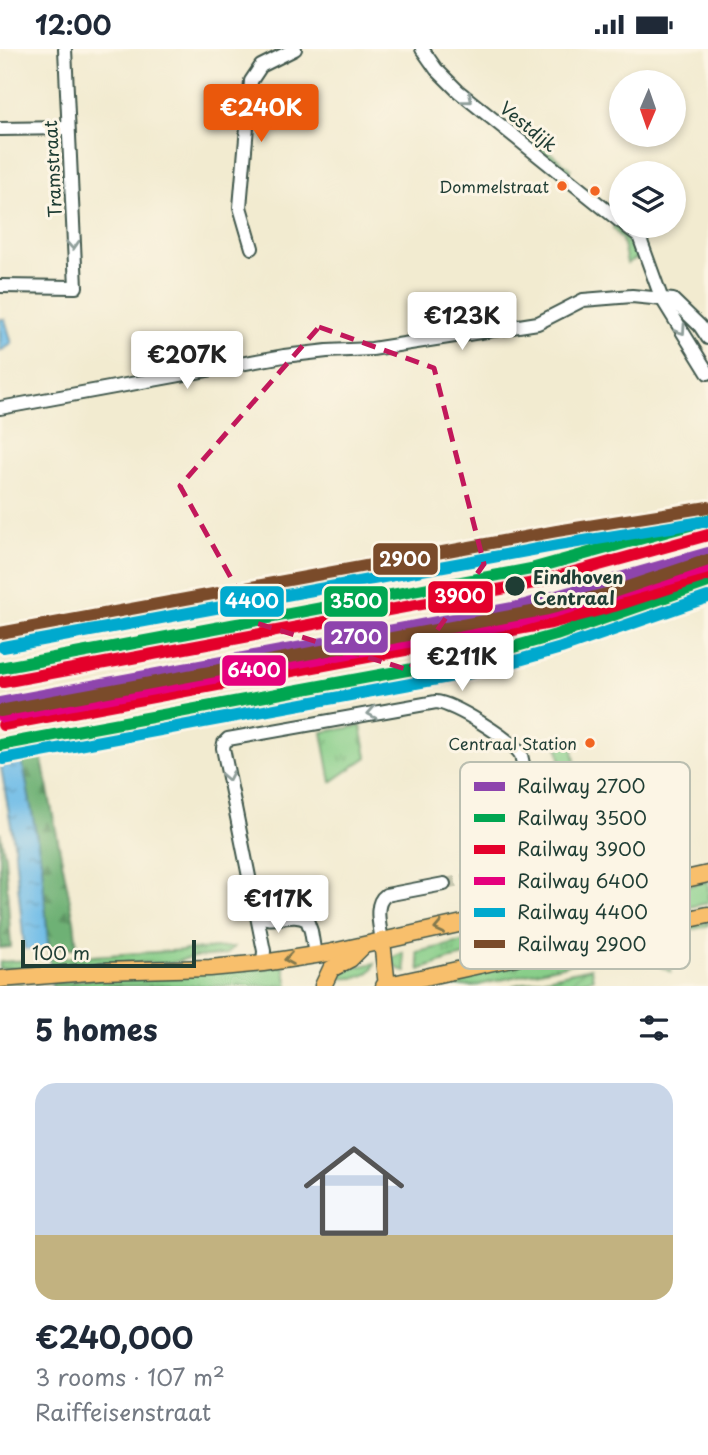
<!DOCTYPE html>
<meta charset="utf-8">
<style>
:root{--surface:#fff;--page:#f6f6f7;--text:#1f2937;--muted:#747a83;--line:#e0e1e3;--accent:#ea580c}
body{margin:0;font-family:"Playpen Sans",sans-serif;background:var(--page);color:var(--text);height:100vh;display:flex;flex-direction:column;font-size:26px;white-space:nowrap}
*{box-sizing:border-box;margin:0}
p{font-size:23px;color:var(--muted)}
.icon{flex:none;width:38px;height:38px;fill:none;stroke:currentColor;stroke-width:2;stroke-linecap:round;stroke-linejoin:round}
.map{position:relative;height:937px;overflow:hidden}
.sheet{display:flex;flex-direction:column;background:var(--surface);flex:1}
.sheet>*{flex:none}
.needle{width:46px;rotate:182deg}
.buttons{position:absolute;left:609px;top:21px;display:grid;gap:14px}
.buttons a{display:grid;place-items:center;width:77px;height:77px;border-radius:50%;background:var(--surface);box-shadow:0 4px 10px #0003;font-size:35px}
.scale{position:absolute;left:21px;bottom:18px;width:175px;box-sizing:border-box;padding-left:7px;border:4px solid #1f3d34;border-top:0;font-size:19px;line-height:24px;white-space:nowrap;color:#1f3d34;-webkit-text-stroke:5px #fcf5e5;paint-order:stroke}
.price{position:absolute;translate:-50% -60px;padding:0 16px;border-radius:7px;background:#fff;color:#222;font-size:23px;line-height:46px;filter:drop-shadow(0 2px 4px #0008)}
.price::after{content:'';position:absolute;left:50%;top:42px;width:21px;height:16px;margin-left:-10px;background:inherit;clip-path:polygon(0 0,100% 0,50% 100%)}
.price.current{background:var(--accent);color:#fff}
ul{padding:0;list-style:none}
li{display:grid;align-content:center;gap:14px;height:371px;padding:0 35px}
li+li{border-top:2px solid var(--line)}
li span{display:grid;place-items:center;height:217px;border-radius:21px;color:#555}
li>.icon{margin-inline-start:auto}
span .icon{width:126px;height:126px;fill:#fffc;stroke-width:1}
li b{font-size:30px}
h2{display:flex;justify-content:space-between;align-items:center;height:84px;padding:0 35px;font-size:30px}
.status{display:flex;justify-content:space-between;align-items:center;height:49px;padding:0 35px;background:var(--surface);direction:ltr}
.status svg{height:19px;fill:currentColor}
.map>svg:first-child{display:block}
</style>
<div class="status"><b>12:00</b><svg viewBox="0 0 49 12"><path d="M0 12V9h3v3zM5 12V6h3v6zM10 12V3h3v9zM15 12V0h3v12zM26 1h20v11H26zM47 4h2v5h-2z"/></svg></div>
<div class="map">
<svg width="708" height="937" viewBox="0 0 708 937">
<defs>
<pattern id="grass-tufts" width="24" height="20" patternUnits="userSpaceOnUse" patternTransform="scale(1.75)"><rect width="24" height="20" fill="#88ce89"/><path d="M3 7l-1-3M5 7V3M7 7l1-3M15 17l-1-3M17 17v-4M19 17l1-3" fill="none" stroke="#6fa871"/></pattern>
<pattern id="forest-firs" width="22" height="20" patternUnits="userSpaceOnUse" patternTransform="scale(1.75)"><rect width="22" height="20" fill="#6eb175"/><path d="M5 1l3.5 6h-7zM16 11l3.5 6h-7z" fill="#5a9161"/></pattern>
<pattern id="garden-furrows" width="10" height="10" patternUnits="userSpaceOnUse" patternTransform="scale(1.75)"><rect width="10" height="10" fill="#88ce89"/><path d="M-1 1l2-2M0 10L10 0M9 11l2-2" fill="none" stroke="#6fa871"/></pattern>
<pattern id="water-ripples" width="26" height="14" patternUnits="userSpaceOnUse" patternTransform="scale(1.75)"><rect width="26" height="14" fill="#6dbbe7"/><path d="M2 4q2-2 4 0t4 0M15 11q2-2 4 0t4 0" fill="none" stroke="#5999bc"/></pattern>
</defs>
<rect width="100%" height="100%" fill="#fcf5e5"/>
<filter id="ink" filterUnits="userSpaceOnUse"><feTurbulence type="fractalNoise" baseFrequency=".0143" numOctaves="2"/><feDisplacementMap in="SourceGraphic" scale="14" xChannelSelector="R" yChannelSelector="G"/><feConvolveMatrix kernelMatrix="1 2 1 2 8 2 1 2 1" color-interpolation-filters="sRGB"/></filter>
<filter id="wash" filterUnits="userSpaceOnUse"><feTurbulence type="fractalNoise" baseFrequency=".00686" numOctaves="4" result="noise"/><feDisplacementMap in="SourceGraphic" scale="28" xChannelSelector="R" yChannelSelector="G"/><feGaussianBlur stdDeviation="1.57" result="paint"/><feColorMatrix in="noise" values="0 0 0 0 0 0 0 0 0 0 0 0 0 0 0 0 0 1.4 0 .05"/><feComposite in="paint" operator="in"/></filter>
<g filter="url(#wash)">
<rect width="100%" height="100%" fill="#f2ebd0"/>
<!-- grass -->
<g fill="url(#grass-tufts)" stroke="#54865e" stroke-width="2">
<path d="M 525,84 L 571,120 L 568,124 L 522,87 Z"/>
<path d="M 615,175 L 634,192 L 644,206 L 627,214 L 622,191 L 613,179 Z"/>
<path d="M 361,677 L 367,708 L 331,733 L 322,683 Z"/>
<path d="M 562,690 L 569,692 L 572,696 L 584,759 L 569,762 L 557,692 Z"/>
<path d="M 708,832 L 708,854 L 451,910 L 420,921 L 417,903 L 532,877 L 625,851 Z"/>
<path d="M 708,873 L 708,877 L 587,904 L 588,911 L 474,937 L 436,937 L 435,932 Z"/>
<path d="M 234,898 L 225,906 L 193,908 L 171,914 L 102,913 L 0,920 L 0,913 Z"/>
<path d="M 403,904 L 406,923 L 405,923 L 396,918 L 391,909 Z"/>
<path d="M 375,914 C 371,929 352,930 339,929 L 339,925 L 347,920 Z"/>
<path d="M 284,917 L 288,937 L 0,937 Z"/>
</g>
<!-- forest -->
<g fill="url(#forest-firs)" stroke="#467754" stroke-width="2">
<path d="M 41,706 L 74,872 L 77,899 L 49,899 L 42,817 L 26,730 L 19,708 Z"/>
<path d="M 0,783 L 5,807 L 11,898 L 0,899 Z"/>
</g>
<!-- garden -->
<g fill="url(#garden-furrows)" stroke="#54865e" stroke-width="2">
<path d="M 675,892 L 671,923 L 650,912 L 648,899 Z"/>
<path d="M 591,919 L 593,930 L 559,937 L 512,937 Z"/>
</g>
<!-- water -->
<g fill="url(#water-ripples)" stroke="#467c8e" stroke-width="2">
<path d="M 0,270 L 5,270 L 12,295 L 0,302 Z"/>
<path d="M 19,708 L 24,721 L 42,817 L 51,937 L 28,937 L 14,794 L 0,712 Z"/>
</g>
<!-- pier -->
<path fill="#f2ebd0" d="M 48,899 L 51,937 L 24,937 L 21,901 Z"/>
</g>
<g filter="url(#ink)">
<g fill="none" stroke-linecap="round" stroke-linejoin="round">
<!-- minor-tunnel -->
<g stroke="#c8c8b1" stroke-width="12" stroke-dasharray="12 6" stroke-linecap="butt">
<path d="M 506,825 L 534,820"/>
<path d="M 444,835 L 472,830"/>
</g>
<defs>
<g id="minor">
<path d="M 422,0 L 436,20 L 458,42 L 621,173"/>
<path d="M 0,80 L 68,79"/>
<path d="M 626,177 L 639,187 L 661,248 L 708,324"/>
<path d="M 252,199 L 240,158 L 251,32 L 261,17 L 295,0"/>
<path d="M 0,237 L 76,238 L 65,0"/>
<path d="M 0,359 L 284,307 L 327,302 L 372,300 L 538,274 L 583,251 L 632,247 L 673,251 L 700,277 L 708,289"/>
<path d="M 472,830 L 506,825"/>
<path d="M 255,863 C 270,878 290,861 307,871 L 311,882 L 315,906"/>
<path d="M 382,892 C 380,877 373,855 386,846 L 444,835"/>
<path d="M 263,914 L 264,902 L 223,699 L 224,694 L 228,690 L 436,653 C 453,654 513,691 521,706 L 544,806 L 543,813 L 534,820"/>
</g>
<g id="major">
<path d="M 382,892 L 387,937"/>
<path d="M 0,930 L 101,922 L 210,919 L 263,914 L 328,904 L 553,854 L 628,843 L 708,825"/>
<path d="M 323,937 L 331,920 L 350,910 L 362,898"/>
<path d="M 384,937 L 708,866"/>
</g>
</defs>
<!-- minor casing -->
<use href="#minor" stroke="#3f574b" stroke-width="16"/>
<!-- major casing -->
<use href="#major" stroke="#3f574b" stroke-width="19"/>
<!-- minor -->
<use href="#minor" stroke="#fff" stroke-width="12"/>
<!-- major -->
<use href="#major" stroke="#f8bf6c" stroke-width="16"/>
<!-- rail -->
<g stroke="#1f3d34" stroke-width="3.5" stroke-dasharray="10 5" stroke-linecap="butt">
<path d="M 664,465 L 708,460"/>
<path d="M 647,520 L 708,499"/>
</g>
<defs>
<path id="rail-1" d="M 0,654 L 518,558 L 708,504"/>
<g id="rail-2">
<path d="M 0,619 L 531,520 L 708,471"/>
<path d="M 0,696 L 478,608 L 556,586 L 708,533"/>
</g>
<g id="rail-3">
<path d="M 3,633 L 534,534 L 708,486"/>
<path d="M 3,676 L 551,574 L 614,557 L 708,526"/>
</g>
<path id="rail-4" d="M 3,668 L 521,572 L 708,519"/>
<g id="rail-5">
<path d="M 3,598 L 559,496 L 708,472"/>
<path d="M 3,710 L 481,622 L 561,599 L 708,548"/>
</g>
<g id="rail-6">
<path d="M 0,584 L 557,482 L 708,458"/>
<path d="M 0,662 L 548,560 L 610,544 L 708,511"/>
</g>
</defs>
<!-- rail-1 casing -->
<use href="#rail-1" stroke="#fcf5e5" stroke-width="18"/>
<!-- rail-2 casing -->
<use href="#rail-2" stroke="#fcf5e5" stroke-width="18"/>
<!-- rail-3 casing -->
<use href="#rail-3" stroke="#fcf5e5" stroke-width="18"/>
<!-- rail-4 casing -->
<use href="#rail-4" stroke="#fcf5e5" stroke-width="18"/>
<!-- rail-5 casing -->
<use href="#rail-5" stroke="#fcf5e5" stroke-width="18"/>
<!-- rail-6 casing -->
<use href="#rail-6" stroke="#fcf5e5" stroke-width="18"/>
<!-- rail-1 -->
<use href="#rail-1" stroke="#8e44ad" stroke-width="12"/>
<!-- rail-2 -->
<use href="#rail-2" stroke="#00a651" stroke-width="12"/>
<!-- rail-3 -->
<use href="#rail-3" stroke="#e4002b" stroke-width="12"/>
<!-- rail-4 -->
<use href="#rail-4" stroke="#e5007d" stroke-width="12"/>
<!-- rail-5 -->
<use href="#rail-5" stroke="#00a9ce" stroke-width="12"/>
<!-- rail-6 -->
<use href="#rail-6" stroke="#7a4b2a" stroke-width="12"/>
</g>
<!-- one-way arrows -->
<defs><path id="oneway-chevron" d="M-2-3.5L2.5 0L-2 3.5" fill="none" stroke-width="1.6" stroke-linecap="round" stroke-linejoin="round" transform="scale(1.75)"/></defs>
<g stroke="#8f9e9a">
<use href="#oneway-chevron" transform="translate(468 50) rotate(39)"/>
<use href="#oneway-chevron" transform="translate(73 196) rotate(87)"/>
<use href="#oneway-chevron" transform="translate(681 281) rotate(56)"/>
<use href="#oneway-chevron" transform="translate(372 664) rotate(170)"/>
<use href="#oneway-chevron" transform="translate(228 727) rotate(79)"/>
</g>
<g stroke="#81784d">
<use href="#oneway-chevron" transform="translate(439 879) rotate(168)"/>
<use href="#oneway-chevron" transform="translate(289 910) rotate(171)"/>
</g>
</g>
<!-- marked area -->
<path fill="none" stroke="#c2185b" stroke-width="5" stroke-dasharray="14 9" stroke-linejoin="round" d="M 319,278 L 434,319 L 484,515 L 409,621 L 256,574 L 180,437 Z"/>
<!-- markers -->
<g fill="#f26522" stroke="#fcf5e5" stroke-width="2.5">
<circle cx="562" cy="137" r="6"/>
<circle cx="595" cy="142" r="6"/>
<circle cx="590" cy="694" r="6"/>
</g>
<circle fill="#1f3d34" stroke="#fcf5e5" stroke-width="2.5" cx="515" cy="537" r="11"/>
<g text-anchor="middle" dominant-baseline="central" stroke-width="6" stroke-linejoin="round" paint-order="stroke">
<!-- bus labels -->
<g font-size="16" fill="#1f3d34" stroke="#fcf5e5" text-anchor="end">
<text x="549" y="137">Dommelstraat</text>
<text x="577" y="694">Centraal Station</text>
</g>
<!-- street labels -->
<g font-size="18" fill="#1f3d34" stroke="#fcf5e5">
<text transform="translate(529 77) rotate(39)">Vestdijk</text>
<text transform="translate(52 120) rotate(-93)">Tramstraat</text>
</g>
<!-- stop labels -->
<g font-size="18" font-weight="bold" fill="#1f3d34" stroke="#fcf5e5" text-anchor="start">
<text x="533" y="527">Eindhoven<tspan x="533" dy="21">Centraal</tspan></text>
</g>
</g>
<!-- legend -->
<rect x="460" y="713" width="230" height="207" rx="10" fill="#fcf5e5" stroke="#babeb0" stroke-width="2"/>
<rect x="474" y="733" width="31" height="9" fill="#8e44ad"/>
<rect x="474" y="765" width="31" height="8" fill="#00a651"/>
<rect x="474" y="796" width="31" height="9" fill="#e4002b"/>
<rect x="474" y="828" width="31" height="8" fill="#e5007d"/>
<rect x="474" y="859" width="31" height="9" fill="#00a9ce"/>
<rect x="474" y="891" width="31" height="8" fill="#7a4b2a"/>
<g font-size="19" fill="#1f3d34">
<text x="517" y="744">Railway 2700</text>
<text x="517" y="776">Railway 3500</text>
<text x="517" y="807">Railway 3900</text>
<text x="517" y="839">Railway 6400</text>
<text x="517" y="870">Railway 4400</text>
<text x="517" y="902">Railway 2900</text>
</g>
<g stroke="#fcf5e5" stroke-width="2.5">
<rect x="372" y="493" width="67" height="34" rx="7" fill="#7a4b2a"/>
<rect x="427" y="531" width="67" height="34" rx="7" fill="#e4002b"/>
<rect x="219" y="536" width="66" height="33" rx="7" fill="#00a9ce"/>
<rect x="323" y="536" width="66" height="33" rx="7" fill="#00a651"/>
<rect x="323" y="571" width="66" height="34" rx="7" fill="#8e44ad"/>
<rect x="221" y="605" width="66" height="33" rx="7" fill="#e5007d"/>
</g>
<g font-size="19" text-anchor="middle" font-weight="bold" fill="#fff">
<text x="405" y="517">2900</text>
<text x="460" y="554">3900</text>
<text x="252" y="559">4400</text>
<text x="356" y="559">3500</text>
<text x="356" y="595">2700</text>
<text x="254" y="628">6400</text>
</g>
</svg>
<div class="buttons">
<a><svg class="needle" viewBox="-14 -14 28 28"><path d="M0-13l5 13h-10z" fill="#e53935"/><path d="M0 13l5-13h-10z" fill="#747a83"/></svg></a>
<a><svg class="icon" aria-label="layers" viewBox="0 0 24 24"><path d="M12 4l9 5-9 5-9-5zM3 14l9 5 9-5"/></svg></a>
</div>
<div class="scale">100 m</div>
<b class="price current" style="left:261px;top:95px">€240K</b>
<b class="price" style="left:462px;top:303px">€123K</b>
<b class="price" style="left:187px;top:342px">€207K</b>
<b class="price" style="left:462px;top:644px">€211K</b>
<b class="price" style="left:278px;top:886px">€117K</b>
</div>
<section class="sheet">
<h2>5 homes<svg class="icon" aria-label="filters" viewBox="0 0 24 24"><path d="M4 7h16M4 17h16"/><circle cx="9" cy="7" r="2"/><circle cx="15" cy="17" r="2"/></svg></h2>
<ul>
<li><span style="background:linear-gradient(#c9d6e8 70%,#c2b280 0)"><svg class="icon" aria-label="home" viewBox="0 0 24 24"><path d="M3 11l9-7 9 7M6 9v11h12V9"/></svg></span><div><b>€240,000</b><p>3 rooms · 107 m²</p><p>Raiffeisenstraat</p></div></li>
</ul>
</section>
